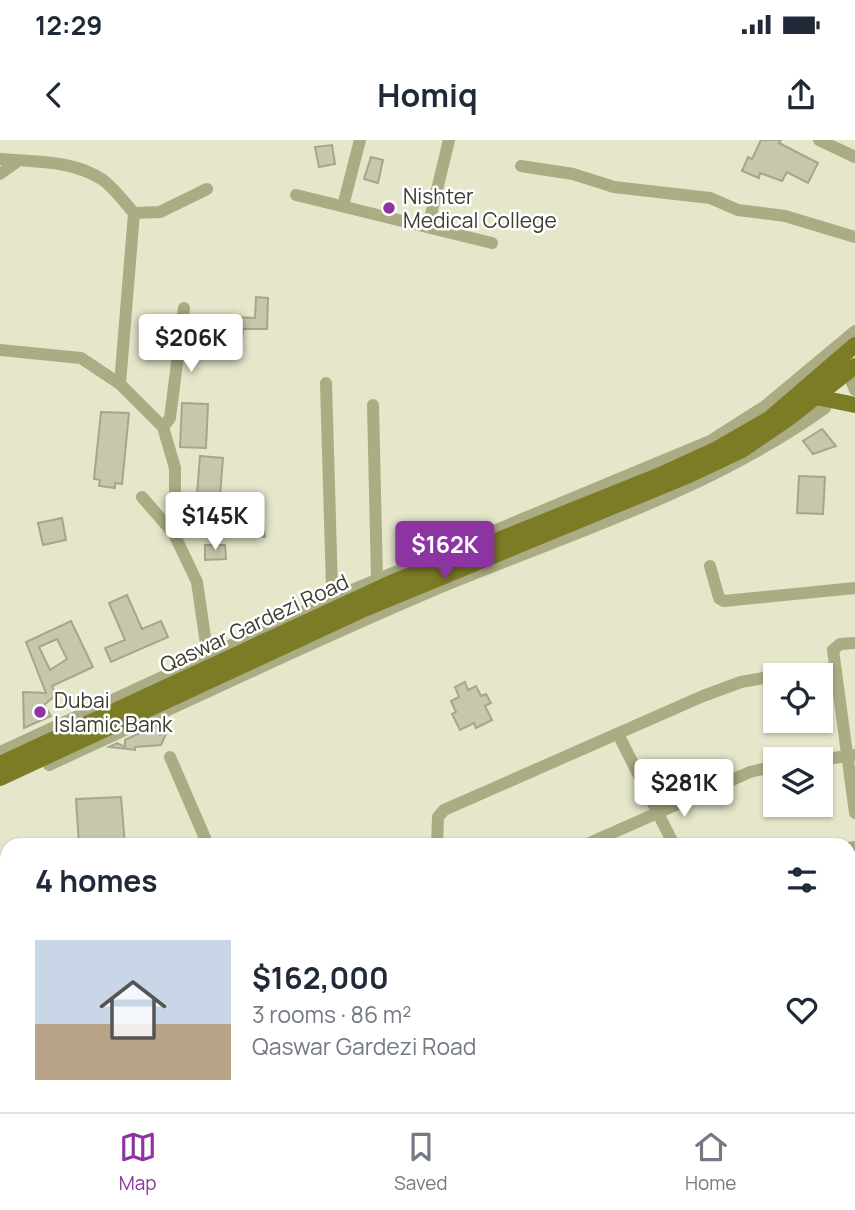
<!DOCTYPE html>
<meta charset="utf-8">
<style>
:root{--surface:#fff;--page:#f6f6f7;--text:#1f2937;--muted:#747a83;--line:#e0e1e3;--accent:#8c35a2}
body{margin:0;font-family:Manrope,sans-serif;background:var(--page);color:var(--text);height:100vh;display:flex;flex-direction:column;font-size:26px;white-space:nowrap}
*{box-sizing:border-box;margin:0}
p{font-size:23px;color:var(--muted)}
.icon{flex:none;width:38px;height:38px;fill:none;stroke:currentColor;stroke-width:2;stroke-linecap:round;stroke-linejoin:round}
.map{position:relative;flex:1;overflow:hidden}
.sheet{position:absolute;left:0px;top:698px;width:856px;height:275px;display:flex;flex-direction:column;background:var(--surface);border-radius:21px 21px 0 0;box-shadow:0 2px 5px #0004}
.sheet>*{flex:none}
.tools{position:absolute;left:763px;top:523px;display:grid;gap:14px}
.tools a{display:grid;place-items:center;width:70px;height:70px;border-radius:0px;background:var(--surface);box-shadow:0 2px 5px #0004;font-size:35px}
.price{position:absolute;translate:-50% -60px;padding:0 16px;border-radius:7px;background:#fff;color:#222;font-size:23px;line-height:46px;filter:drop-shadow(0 2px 4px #0008)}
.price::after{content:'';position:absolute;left:50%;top:42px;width:21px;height:16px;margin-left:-10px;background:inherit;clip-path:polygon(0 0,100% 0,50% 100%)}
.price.on{background:var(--accent);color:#fff}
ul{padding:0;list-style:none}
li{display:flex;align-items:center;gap:21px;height:175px;padding:0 35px}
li+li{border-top:2px solid var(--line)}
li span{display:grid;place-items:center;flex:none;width:196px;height:140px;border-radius:0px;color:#555}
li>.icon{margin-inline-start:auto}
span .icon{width:84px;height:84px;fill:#fffc;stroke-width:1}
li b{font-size:30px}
h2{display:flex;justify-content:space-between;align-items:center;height:84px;padding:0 35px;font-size:30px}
.status{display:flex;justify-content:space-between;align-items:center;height:49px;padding:0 35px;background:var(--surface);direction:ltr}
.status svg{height:19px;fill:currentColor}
header{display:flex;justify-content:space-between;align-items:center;height:91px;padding:0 35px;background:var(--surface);font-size:32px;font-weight:700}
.menu{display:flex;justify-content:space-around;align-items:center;height:98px;border-top:2px solid var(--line);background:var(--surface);font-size:19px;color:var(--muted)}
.menu a{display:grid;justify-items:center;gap:4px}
.menu .on{color:var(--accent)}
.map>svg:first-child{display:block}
</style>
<div class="status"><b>12:29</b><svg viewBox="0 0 49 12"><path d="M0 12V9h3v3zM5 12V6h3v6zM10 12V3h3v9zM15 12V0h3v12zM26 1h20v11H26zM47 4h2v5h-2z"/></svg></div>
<header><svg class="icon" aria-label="back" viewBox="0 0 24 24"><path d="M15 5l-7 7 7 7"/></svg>Homiq<svg class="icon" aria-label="share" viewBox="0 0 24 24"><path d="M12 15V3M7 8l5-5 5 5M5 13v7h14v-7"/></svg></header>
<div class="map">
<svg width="855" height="972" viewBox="0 0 855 972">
<rect width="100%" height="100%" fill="#e5e6ca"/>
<!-- building -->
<g fill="#c6c7ab" stroke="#a5a68c" stroke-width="2" fill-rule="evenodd">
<path d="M 761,0 L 781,0 L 779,3 L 818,23 L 808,43 L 787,32 L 782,41 L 760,33 L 759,38 L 742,31 L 748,17 L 752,19 Z"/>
<path d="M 332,5 L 335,24 L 319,27 L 315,7 Z"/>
<path d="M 371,17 L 383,20 L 378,43 L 364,39 Z"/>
<path d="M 256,157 L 268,158 L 267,189 L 243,189 L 242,199 L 233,199 L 233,177 L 255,178 Z"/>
<path d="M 182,263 L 208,264 L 206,308 L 180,307 Z"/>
<path d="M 101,272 L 129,273 L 122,344 L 115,343 L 115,348 L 99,346 L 100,340 L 94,339 Z"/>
<path d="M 822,289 L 836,306 L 813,314 L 803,301 Z"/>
<path d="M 200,316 L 223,318 L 218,381 L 195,379 Z"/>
<path d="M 799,336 L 825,337 L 823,374 L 797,373 Z"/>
<path d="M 62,378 L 66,400 L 43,405 L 38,383 Z"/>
<path d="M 263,381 L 265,397 L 242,395 L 242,382 Z"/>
<path d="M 205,405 L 225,405 L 226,419 L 205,420 Z"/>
<path d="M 127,455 L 142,489 L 161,481 L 168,497 L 111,522 L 105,508 L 125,500 L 109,463 Z"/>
<path d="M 71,481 L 93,527 L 52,546 L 55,553 L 58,553 L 44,565 L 51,576 L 24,588 L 23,552 L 46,553 L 26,502 ZM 57,499 L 67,519 L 50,530 L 39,507 Z"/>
<path d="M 465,542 L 468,550 L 476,546 L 481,556 L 486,554 L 491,563 L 485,566 L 492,580 L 476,588 L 474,583 L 460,590 L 452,574 L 456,572 L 451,561 L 459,557 L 455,547 Z"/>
<path d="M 156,585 L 160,595 L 167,592 L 161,605 L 135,607 L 135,610 L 109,607 L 117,603 L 125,607 L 125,600 Z"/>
<path d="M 121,657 L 125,705 L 79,705 L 76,659 Z"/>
</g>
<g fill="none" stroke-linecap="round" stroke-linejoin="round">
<!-- minor -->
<g stroke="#abac83" stroke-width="12">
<path d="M 819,0 L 855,17"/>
<path d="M 0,19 C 34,22 74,20 103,40 C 115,49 124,62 134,73 L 160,72 L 207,49"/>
<path d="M 521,26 L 573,34 L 614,47 L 710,58 L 738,70 L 785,76 L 855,97"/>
<path d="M 0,34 L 18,21"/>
<path d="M 296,55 L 492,103"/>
<path d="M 343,66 L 360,0"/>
<path d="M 428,87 L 449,0"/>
<path d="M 0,210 L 81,218 L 120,244 L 163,287 L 175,328 L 175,396 L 197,442 L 208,518"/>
<path d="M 844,224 L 855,250"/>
<path d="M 326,243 L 332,449 L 338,462"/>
<path d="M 120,244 L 134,73"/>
<path d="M 373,265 L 377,440"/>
<path d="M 163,287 L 170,278 L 184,168"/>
<path d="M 142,357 L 175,395"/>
<path d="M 710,426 L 719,458 L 724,461 L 855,448"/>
<path d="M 855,503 L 840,504 L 833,510 L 855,673"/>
<path d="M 781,536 L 836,531"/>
<path d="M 618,594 L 674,705"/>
<path d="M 0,612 L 335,457 L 710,301 L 765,266 L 855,191"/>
<path d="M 170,617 L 208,705"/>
<path d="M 45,618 L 49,625 C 181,565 312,501 446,445 C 575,392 710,350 825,268 L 828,260"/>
<path d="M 819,620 L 855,615"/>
<path d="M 437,705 L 438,677 L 444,670 L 703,556 L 741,542 L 775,536"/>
<path d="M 585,705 L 750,632 L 775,626"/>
<path d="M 849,708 L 855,707"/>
<path d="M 849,875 L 855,874"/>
<path d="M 0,911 L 7,911"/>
<path d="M 358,966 L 359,972"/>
<path d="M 416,966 L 426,966"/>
<path d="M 585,972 L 585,966"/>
</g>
<!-- major -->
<g stroke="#7d7c26" stroke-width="16">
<path d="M 816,257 L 855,265"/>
<path d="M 0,624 L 391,443 L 658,336 L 717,309 L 769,279 L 855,205"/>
<path d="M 0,638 L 364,469 L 689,335 L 742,310 L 789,278 L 855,226"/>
</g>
</g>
<!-- markers -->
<g fill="#8c35a2" stroke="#fff" stroke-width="2.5">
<circle cx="389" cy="68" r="7"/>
<circle cx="40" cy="572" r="7"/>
</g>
<g text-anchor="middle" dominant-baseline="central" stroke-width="5" stroke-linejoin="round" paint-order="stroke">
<!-- poi labels -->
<g font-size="21" fill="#3d3d32" stroke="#fff" text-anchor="start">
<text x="403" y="56">Nishter<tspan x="403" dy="24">Medical College</tspan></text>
<text x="54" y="560">Dubai<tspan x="54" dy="24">Islamic Bank</tspan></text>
</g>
<!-- street labels -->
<g font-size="21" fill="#3d3d32" stroke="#fff">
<text transform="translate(254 483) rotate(-25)">Qaswar Gardezi Road</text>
</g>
</g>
</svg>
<div class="tools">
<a><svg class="icon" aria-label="locate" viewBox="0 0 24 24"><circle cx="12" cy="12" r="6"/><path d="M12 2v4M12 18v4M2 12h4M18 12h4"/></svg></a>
<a><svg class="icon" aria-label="layers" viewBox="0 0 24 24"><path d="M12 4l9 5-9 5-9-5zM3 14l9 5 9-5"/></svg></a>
</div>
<b class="price" style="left:191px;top:234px">$206K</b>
<b class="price" style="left:215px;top:412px">$145K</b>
<b class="price on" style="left:445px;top:441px">$162K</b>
<b class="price" style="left:684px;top:679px">$281K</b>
<section class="sheet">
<h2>4 homes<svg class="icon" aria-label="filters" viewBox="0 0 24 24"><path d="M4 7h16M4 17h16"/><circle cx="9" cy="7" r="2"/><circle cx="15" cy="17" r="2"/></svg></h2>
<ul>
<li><span style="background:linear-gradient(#c9d6e8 60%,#b9a48a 0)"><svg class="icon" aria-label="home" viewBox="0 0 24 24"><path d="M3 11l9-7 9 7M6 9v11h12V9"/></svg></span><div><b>$162,000</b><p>3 rooms · 86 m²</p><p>Qaswar Gardezi Road</p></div><svg class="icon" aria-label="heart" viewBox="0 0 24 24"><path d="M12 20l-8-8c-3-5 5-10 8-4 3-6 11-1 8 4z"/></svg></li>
</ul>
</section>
</div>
<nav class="menu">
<a class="on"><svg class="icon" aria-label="map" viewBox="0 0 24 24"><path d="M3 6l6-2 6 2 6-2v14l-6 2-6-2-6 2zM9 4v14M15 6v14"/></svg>Map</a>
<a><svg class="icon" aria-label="saved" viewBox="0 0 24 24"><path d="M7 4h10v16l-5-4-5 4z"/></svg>Saved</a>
<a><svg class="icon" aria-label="home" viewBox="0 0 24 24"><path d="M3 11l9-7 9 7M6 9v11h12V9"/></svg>Home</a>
</nav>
